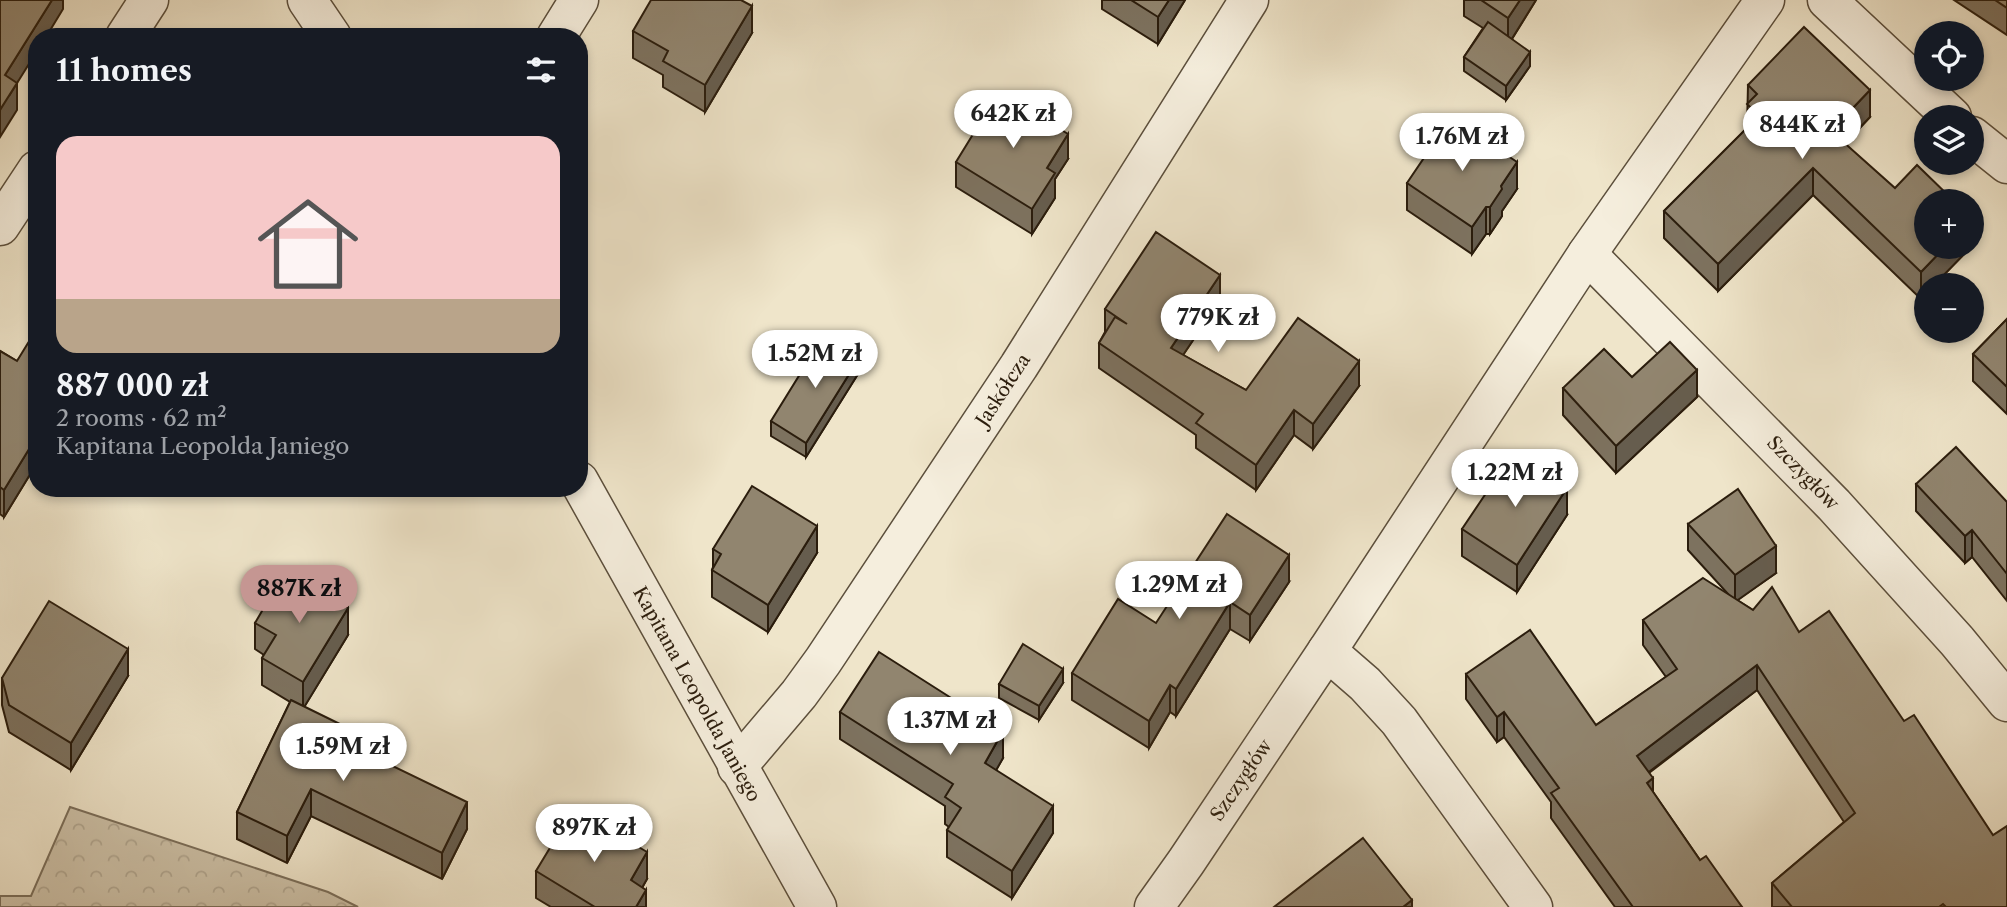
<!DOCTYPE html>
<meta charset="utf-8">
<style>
:root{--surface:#171b24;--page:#20242c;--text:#f1f3f6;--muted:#9ea1a6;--accent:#c59692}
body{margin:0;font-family:"Libre Caslon Text",serif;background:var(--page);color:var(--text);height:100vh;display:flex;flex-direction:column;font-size:26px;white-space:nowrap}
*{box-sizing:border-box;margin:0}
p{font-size:23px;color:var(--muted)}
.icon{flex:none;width:38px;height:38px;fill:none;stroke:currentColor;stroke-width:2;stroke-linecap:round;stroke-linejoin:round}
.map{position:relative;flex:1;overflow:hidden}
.details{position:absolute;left:28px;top:28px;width:560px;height:469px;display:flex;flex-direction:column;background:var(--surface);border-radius:28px;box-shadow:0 4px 10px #0003}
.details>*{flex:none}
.fabs{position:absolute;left:1914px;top:21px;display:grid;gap:14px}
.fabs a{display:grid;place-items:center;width:70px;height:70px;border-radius:50%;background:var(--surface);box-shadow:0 4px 10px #0003;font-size:35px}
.price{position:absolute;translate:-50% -60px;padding:0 16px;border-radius:24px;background:#fff;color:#222;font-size:23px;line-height:46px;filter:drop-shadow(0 2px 4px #0008)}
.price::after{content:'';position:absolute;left:50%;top:42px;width:21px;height:16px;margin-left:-10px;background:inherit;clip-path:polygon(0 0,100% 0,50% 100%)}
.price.on{background:var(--accent);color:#111}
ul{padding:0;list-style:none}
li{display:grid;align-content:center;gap:14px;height:371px;padding:0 28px}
li span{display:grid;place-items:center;height:217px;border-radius:21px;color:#555}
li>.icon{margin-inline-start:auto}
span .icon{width:126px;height:126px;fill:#fffc;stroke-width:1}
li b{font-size:30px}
h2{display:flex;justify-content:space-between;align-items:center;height:84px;padding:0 28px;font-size:30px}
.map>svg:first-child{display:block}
</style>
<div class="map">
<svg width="2007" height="907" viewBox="0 0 2007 907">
<defs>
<pattern id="forest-crowns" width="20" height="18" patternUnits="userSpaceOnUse" patternTransform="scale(1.75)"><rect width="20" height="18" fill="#cec3aa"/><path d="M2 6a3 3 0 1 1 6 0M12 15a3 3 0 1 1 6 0" fill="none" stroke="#b1a791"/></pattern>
</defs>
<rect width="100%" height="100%" fill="#efe5ca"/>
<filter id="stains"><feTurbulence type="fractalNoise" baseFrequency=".00286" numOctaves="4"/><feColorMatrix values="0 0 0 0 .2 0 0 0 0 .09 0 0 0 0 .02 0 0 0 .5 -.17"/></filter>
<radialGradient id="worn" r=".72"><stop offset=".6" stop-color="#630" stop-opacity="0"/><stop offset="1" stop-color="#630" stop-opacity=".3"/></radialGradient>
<!-- forest -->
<path fill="url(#forest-crowns)" stroke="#7c705c" stroke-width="2" d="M 70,807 L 328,892 L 358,907 L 0,907 L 0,896 L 31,896 Z"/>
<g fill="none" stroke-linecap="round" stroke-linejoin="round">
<defs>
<g id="street">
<path d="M 307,0 L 332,37"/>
<path d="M 1827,0 L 1952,117"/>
<path d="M 125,37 L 149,0"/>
<path d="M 556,37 L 579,0"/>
<path d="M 1972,136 L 2007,164"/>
<path d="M 0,226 L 37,170"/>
<path d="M 1587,254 L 1834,505 L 1957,641 L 2007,702"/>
<path d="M 579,481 L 817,907"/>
<path d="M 1327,651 L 1365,684 L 1399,721 L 1533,907"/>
<path d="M 737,767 L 799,694 L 823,661 L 1019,366 L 1249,0"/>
<path d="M 1154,907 L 1186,862 L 1327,651 L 1587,254 L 1765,0"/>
</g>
</defs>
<!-- street casing -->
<use href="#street" stroke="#5c4f3c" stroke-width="41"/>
<!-- street -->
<use href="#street" stroke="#f5eedd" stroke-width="38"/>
</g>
<!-- wall -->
<g fill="#7d725f" stroke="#2b1d0d" stroke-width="2">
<path d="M 1102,0 L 1185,0 L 1158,44 L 1102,9 Z"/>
<path d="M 1464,0 L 1536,0 L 1512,39 L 1530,66 L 1506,100 L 1464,71 L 1464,57 L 1483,28 L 1464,16 Z"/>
<path d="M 1954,0 L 2007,0 L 2007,35 Z"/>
<path d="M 633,31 L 752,33 L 705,112 L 663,87 L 663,75 L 633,58 Z"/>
<path d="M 1748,85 L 1870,117 L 1845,144 L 1927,247 L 1971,247 L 1934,285 L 1927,285 L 1927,292 L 1921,299 L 1813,195 L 1718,291 L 1664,238 L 1664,211 L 1747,128 Z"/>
<path d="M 1068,159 L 1055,179 L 1055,198 L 1032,234 L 956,187 L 956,162 Z"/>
<path d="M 1407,183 L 1517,189 L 1502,211 L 1502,216 L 1490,234 L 1486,234 L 1472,254 L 1407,210 Z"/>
<path d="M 1220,300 L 1183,355 L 1246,390 L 1359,386 L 1313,449 L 1294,435 L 1256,490 L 1196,448 L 1196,435 L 1099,368 L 1099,343 L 1105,332 L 1105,309 Z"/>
<path d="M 2007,319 L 2007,414 L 1973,381 L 1973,354 Z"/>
<path d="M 37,336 L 37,463 L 4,517 L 0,514 L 0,351 L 17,361 Z"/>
<path d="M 858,374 L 806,457 L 771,436 L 771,421 Z"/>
<path d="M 1563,388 L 1697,397 L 1616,473 L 1563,415 Z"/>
<path d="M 1916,484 L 2007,502 L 2007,601 L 1972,557 L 1965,563 L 1916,511 Z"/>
<path d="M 1567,515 L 1517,592 L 1462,556 L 1462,529 Z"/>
<path d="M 1688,524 L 1776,573 L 1737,600 L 1753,610 L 1799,632 L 2007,907 L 1772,907 L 1772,883 L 1844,822 L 1757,690 L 1649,773 L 1653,792 L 1700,860 L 1742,907 L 1615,907 L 1551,818 L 1551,802 L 1504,737 L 1497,742 L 1466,699 L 1466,674 L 1596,725 L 1666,677 L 1643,645 L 1643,620 L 1729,595 L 1688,550 Z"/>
<path d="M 713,549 L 817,553 L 768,632 L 712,597 L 712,570 L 713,567 Z"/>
<path d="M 1289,582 L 1250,641 L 1230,629 L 1176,716 L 1170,712 L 1149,748 L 1072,700 L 1072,673 L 1156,623 Z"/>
<path d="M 255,623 L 348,635 L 304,707 L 348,744 L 467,829 L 442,879 L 311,816 L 287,863 L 237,839 L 237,812 L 290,702 L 262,685 L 262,658 L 264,655 L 255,649 Z"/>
<path d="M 128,676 L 71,770 L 9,732 L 2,705 L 2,678 Z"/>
<path d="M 1063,683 L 1039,720 L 999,698 L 999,684 Z"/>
<path d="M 840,712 L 1003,758 L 996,770 L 1053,833 L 1012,898 L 947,857 L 947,830 L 949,827 L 945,824 L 945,806 L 840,739 Z"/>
<path d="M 536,871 L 647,879 L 642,888 L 646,907 L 551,907 L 536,898 Z"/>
</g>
<!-- shaded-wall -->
<g fill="#665d4e" stroke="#2b1d0d" stroke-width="2">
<path d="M 52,0 L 63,0 L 63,9 L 46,37 L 37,37 L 37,51 L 9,96 L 17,83 L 17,110 L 0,137 L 0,110 L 5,75 Z"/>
<path d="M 1169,0 L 1185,0 L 1158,44 L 1158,17 Z"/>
<path d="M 1520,0 L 1536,0 L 1508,45 L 1508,18 Z"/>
<path d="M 752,6 L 752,33 L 705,112 L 705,85 Z"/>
<path d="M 1530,52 L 1530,66 L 1506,100 L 1506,86 Z"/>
<path d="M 1870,90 L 1870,117 L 1831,158 L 1831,131 Z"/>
<path d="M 1068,134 L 1068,159 L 1055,179 L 1055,198 L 1032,234 L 1032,209 L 1047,168 Z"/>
<path d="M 1517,162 L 1517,189 L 1502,211 L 1502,216 L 1490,234 L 1490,207 L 1501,186 Z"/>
<path d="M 1813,168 L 1813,195 L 1718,291 L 1718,264 Z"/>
<path d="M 1486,207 L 1486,234 L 1472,254 L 1472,227 Z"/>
<path d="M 1945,247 L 1971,247 L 1934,285 L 1927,285 L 1927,292 L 1921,299 L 1921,272 Z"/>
<path d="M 1220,275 L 1220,300 L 1171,373 L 1171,348 Z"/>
<path d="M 858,360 L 858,374 L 806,457 L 806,443 Z"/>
<path d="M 1359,361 L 1359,386 L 1313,449 L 1313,424 Z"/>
<path d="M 1697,370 L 1697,397 L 1616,473 L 1616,446 Z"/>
<path d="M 1294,410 L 1294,435 L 1256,490 L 1256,465 Z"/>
<path d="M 37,436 L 37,463 L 4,517 L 4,490 Z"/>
<path d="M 1567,488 L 1567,515 L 1517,592 L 1517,565 Z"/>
<path d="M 817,526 L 817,553 L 768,632 L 768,605 Z"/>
<path d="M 1972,530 L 1972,557 L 1965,563 L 1965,536 Z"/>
<path d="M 1776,546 L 1776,573 L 1735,602 L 1735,575 Z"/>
<path d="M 1289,555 L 1289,582 L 1250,641 L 1250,615 Z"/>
<path d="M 1230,602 L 1230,629 L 1176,716 L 1176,689 Z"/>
<path d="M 348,608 L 348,635 L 303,709 L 303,682 Z"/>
<path d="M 128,649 L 128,676 L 71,770 L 71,743 Z"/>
<path d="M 1757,665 L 1757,690 L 1637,781 L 1637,756 Z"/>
<path d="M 1063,669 L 1063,683 L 1039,720 L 1039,706 Z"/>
<path d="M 1170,685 L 1170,712 L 1149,748 L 1149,721 Z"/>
<path d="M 1504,712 L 1504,737 L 1497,742 L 1497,717 Z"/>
<path d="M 348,728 L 348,755 L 341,741 Z"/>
<path d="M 1003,731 L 1003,758 L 985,790 L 985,763 Z"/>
<path d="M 1653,778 L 1653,803 L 1647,783 Z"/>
<path d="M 311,789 L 311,816 L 287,863 L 287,836 Z"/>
<path d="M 467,802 L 467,829 L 442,879 L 442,853 Z"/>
<path d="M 1053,806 L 1053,833 L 1012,898 L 1012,871 Z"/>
<path d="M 647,852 L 647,879 L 631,907 L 631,880 Z"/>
<path d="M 646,890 L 646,907 L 636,907 Z"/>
<path d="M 1412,900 L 1412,907 L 1403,907 Z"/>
</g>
<!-- building -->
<g fill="#91856f" stroke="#2b1d0d" stroke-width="2">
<path d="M 0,0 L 52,0 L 5,75 L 17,83 L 0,110 Z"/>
<path d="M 651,0 L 741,0 L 752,6 L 705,85 L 663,61 L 668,51 L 633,31 Z"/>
<path d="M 1131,0 L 1169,0 L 1158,17 Z"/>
<path d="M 1481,0 L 1520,0 L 1508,18 Z"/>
<path d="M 1995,0 L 2007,0 L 2007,8 Z"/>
<path d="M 1488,22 L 1530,52 L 1506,86 L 1464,57 Z"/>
<path d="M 1804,27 L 1870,90 L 1831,131 L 1895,188 L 1917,165 L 1954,201 L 1927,201 L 1927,247 L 1945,247 L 1921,272 L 1813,168 L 1718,264 L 1664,211 L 1759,116 L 1747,104 L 1757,94 L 1748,85 Z"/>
<path d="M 999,92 L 1068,134 L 1047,168 L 1055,173 L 1032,209 L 956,162 Z"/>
<path d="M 1451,118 L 1517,162 L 1501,186 L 1502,189 L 1490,207 L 1486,207 L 1472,227 L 1407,183 Z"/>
<path d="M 1156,232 L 1220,275 L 1171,348 L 1246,390 L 1298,318 L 1359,361 L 1313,424 L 1294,410 L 1256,465 L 1196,423 L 1203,414 L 1099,343 L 1115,317 L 1127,324 L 1105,309 Z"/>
<path d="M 2007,319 L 2007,387 L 1973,354 Z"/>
<path d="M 33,335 L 37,336 L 37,436 L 4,490 L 0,487 L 0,351 L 17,361 Z"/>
<path d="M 823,337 L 858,360 L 806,443 L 771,421 Z"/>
<path d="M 1670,342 L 1697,370 L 1616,446 L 1563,388 L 1604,349 L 1632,377 Z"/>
<path d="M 1956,447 L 2007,502 L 2007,574 L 1972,530 L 1965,536 L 1916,484 Z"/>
<path d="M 1513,453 L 1567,488 L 1517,565 L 1462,529 Z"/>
<path d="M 752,486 L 817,526 L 768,605 L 712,570 L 721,554 L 713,549 Z"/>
<path d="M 1738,489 L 1776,546 L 1735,575 L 1688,524 Z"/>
<path d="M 1227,514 L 1289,555 L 1250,615 L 1230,602 L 1176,689 L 1170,685 L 1149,721 L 1072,673 L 1118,599 L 1156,623 Z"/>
<path d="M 286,570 L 348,608 L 303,682 L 262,658 L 276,635 L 255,623 Z"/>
<path d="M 1703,578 L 1753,610 L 1772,587 L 1799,632 L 1829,611 L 1904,721 L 1914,715 L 1993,835 L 2007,826 L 2007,907 L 1946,907 L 1943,904 L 1939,907 L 1792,907 L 1772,883 L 1855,813 L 1757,665 L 1637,756 L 1653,778 L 1647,783 L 1700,860 L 1706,856 L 1742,907 L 1633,907 L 1551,793 L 1559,788 L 1504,712 L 1497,717 L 1466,674 L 1530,630 L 1596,725 L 1677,669 L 1643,620 Z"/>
<path d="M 49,601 L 128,649 L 71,743 L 9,705 L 2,678 Z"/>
<path d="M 1023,644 L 1063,669 L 1039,706 L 999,684 Z"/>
<path d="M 879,652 L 1003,731 L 985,763 L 1053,806 L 1012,871 L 947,830 L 961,808 L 945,797 L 953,784 L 840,712 Z"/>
<path d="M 291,700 L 348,728 L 341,741 L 467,802 L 442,853 L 311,789 L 287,836 L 237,812 Z"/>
<path d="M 574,808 L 647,852 L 631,880 L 646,890 L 636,907 L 595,907 L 536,871 Z"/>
<path d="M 1363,838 L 1412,900 L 1403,907 L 1274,907 Z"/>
</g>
<g text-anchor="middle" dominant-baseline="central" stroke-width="5" stroke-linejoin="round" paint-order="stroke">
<!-- street labels -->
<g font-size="19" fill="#2b1d0d" stroke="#f5eedd">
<text transform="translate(1003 390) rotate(-57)">Jaskółcza</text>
<text transform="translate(1803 473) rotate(46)">Szczygłów</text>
<text transform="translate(697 694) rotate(61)">Kapitana Leopolda Janiego</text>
<text transform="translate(1241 780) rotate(-56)">Szczygłów</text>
</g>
</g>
<rect width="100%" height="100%" filter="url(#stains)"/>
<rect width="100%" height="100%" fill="url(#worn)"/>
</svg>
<div class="fabs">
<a><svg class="icon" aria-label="locate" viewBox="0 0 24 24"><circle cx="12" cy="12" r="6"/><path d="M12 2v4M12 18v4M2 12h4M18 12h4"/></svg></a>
<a><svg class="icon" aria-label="layers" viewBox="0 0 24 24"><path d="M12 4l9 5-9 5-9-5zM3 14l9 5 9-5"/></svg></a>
<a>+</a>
<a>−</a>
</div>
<b class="price" style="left:1013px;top:150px">642K zł</b>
<b class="price" style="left:1802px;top:161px">844K zł</b>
<b class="price" style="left:1462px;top:173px">1.76M zł</b>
<b class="price" style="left:1218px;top:354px">779K zł</b>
<b class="price" style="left:815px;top:390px">1.52M zł</b>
<b class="price" style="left:1515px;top:509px">1.22M zł</b>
<b class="price" style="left:1179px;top:621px">1.29M zł</b>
<b class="price on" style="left:299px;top:625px">887K zł</b>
<b class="price" style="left:950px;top:757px">1.37M zł</b>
<b class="price" style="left:343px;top:783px">1.59M zł</b>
<b class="price" style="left:594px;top:864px">897K zł</b>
<section class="details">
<h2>11 homes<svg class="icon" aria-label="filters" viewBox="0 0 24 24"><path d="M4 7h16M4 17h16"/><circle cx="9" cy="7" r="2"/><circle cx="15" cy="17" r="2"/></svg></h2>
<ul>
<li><span style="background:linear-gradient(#f6c9c9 75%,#b9a48a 0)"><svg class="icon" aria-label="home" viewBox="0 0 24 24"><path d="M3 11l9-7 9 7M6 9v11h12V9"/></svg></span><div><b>887 000 zł</b><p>2 rooms · 62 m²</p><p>Kapitana Leopolda Janiego</p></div></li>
</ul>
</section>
</div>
